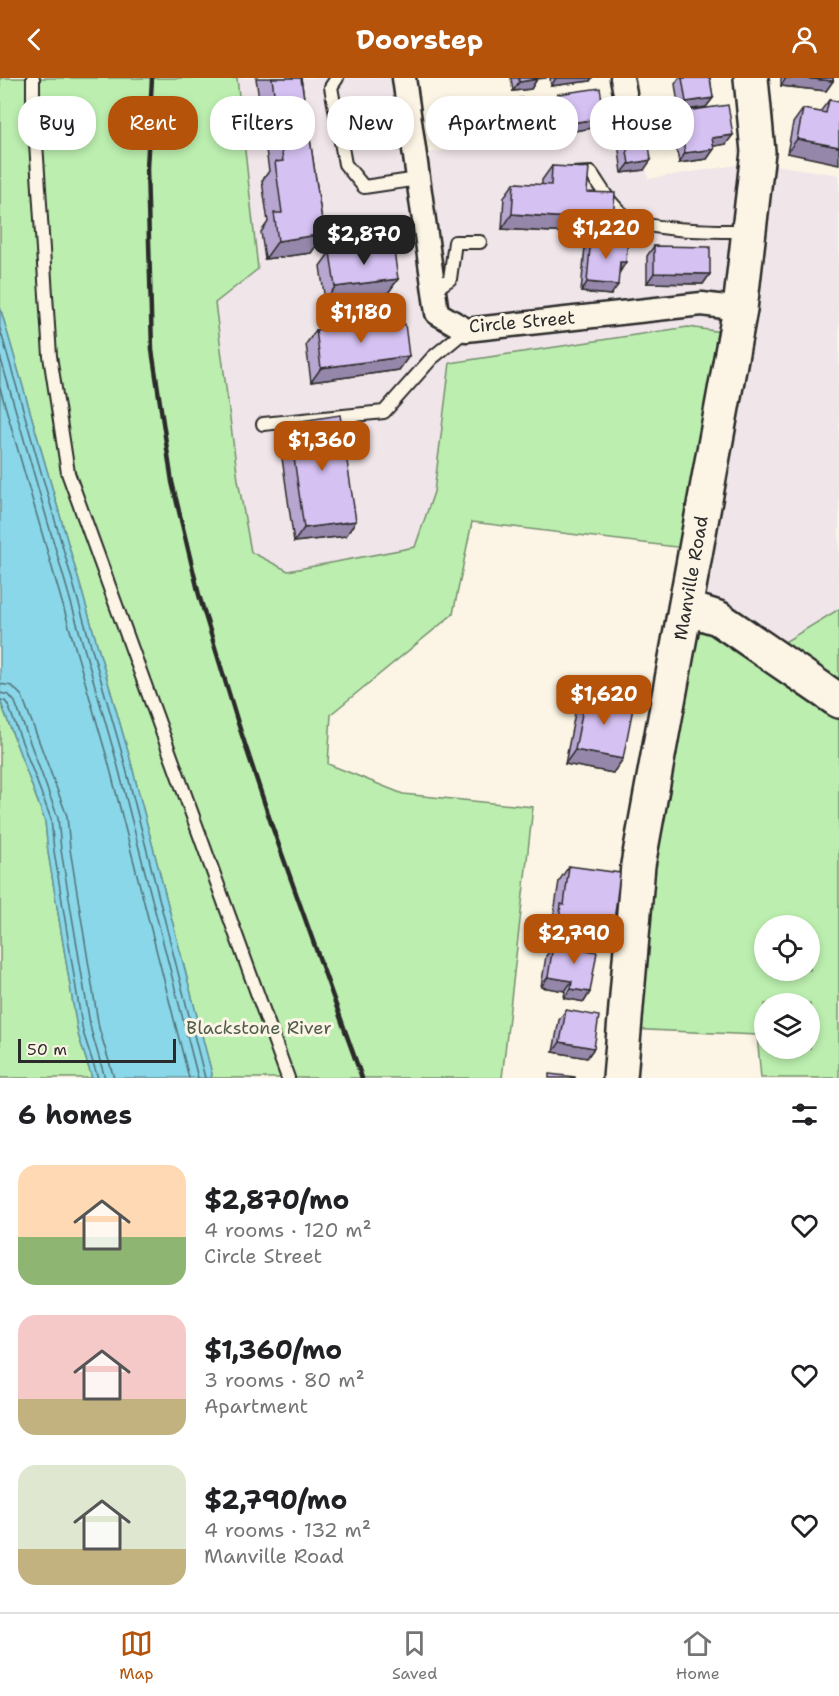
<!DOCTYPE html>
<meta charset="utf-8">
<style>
:root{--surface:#fff;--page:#f2f2f2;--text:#202124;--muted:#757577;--line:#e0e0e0;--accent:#b45309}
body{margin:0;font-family:"Shantell Sans",sans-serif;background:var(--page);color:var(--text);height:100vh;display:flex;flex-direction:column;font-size:22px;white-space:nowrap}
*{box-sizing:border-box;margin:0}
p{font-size:20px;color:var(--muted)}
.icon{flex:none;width:33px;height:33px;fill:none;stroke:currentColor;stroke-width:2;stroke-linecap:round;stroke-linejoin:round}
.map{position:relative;height:1000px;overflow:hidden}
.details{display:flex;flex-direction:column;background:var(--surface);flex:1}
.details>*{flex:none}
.banner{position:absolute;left:18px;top:18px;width:804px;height:54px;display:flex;gap:12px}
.fabs{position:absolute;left:754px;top:837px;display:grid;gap:12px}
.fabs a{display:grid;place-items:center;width:66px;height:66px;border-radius:50%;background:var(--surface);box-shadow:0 3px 9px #0003;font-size:30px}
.scale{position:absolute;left:18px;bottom:15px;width:158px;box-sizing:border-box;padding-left:6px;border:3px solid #2b2b2b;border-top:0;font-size:16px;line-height:21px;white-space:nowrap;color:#2b2b2b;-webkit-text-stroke:4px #fcf5e5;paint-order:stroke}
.price{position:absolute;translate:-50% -51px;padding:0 14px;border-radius:12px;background:var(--accent);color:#fff;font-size:20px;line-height:39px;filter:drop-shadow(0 2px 3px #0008)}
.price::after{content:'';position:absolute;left:50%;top:36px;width:18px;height:14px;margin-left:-9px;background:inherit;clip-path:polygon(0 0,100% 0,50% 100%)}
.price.selected{background:#222;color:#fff}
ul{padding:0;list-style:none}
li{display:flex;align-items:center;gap:18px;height:150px;padding:0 18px}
li span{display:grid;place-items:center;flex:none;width:168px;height:120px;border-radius:18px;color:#555}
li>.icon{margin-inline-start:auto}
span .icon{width:72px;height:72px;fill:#fffc;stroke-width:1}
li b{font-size:26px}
h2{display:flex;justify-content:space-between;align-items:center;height:72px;padding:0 18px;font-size:26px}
.chip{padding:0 21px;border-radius:24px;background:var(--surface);box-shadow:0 3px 9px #0003;font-size:21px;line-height:54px}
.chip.selected{background:var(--accent);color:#fff}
header{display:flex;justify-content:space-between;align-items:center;height:78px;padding:0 18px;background:var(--accent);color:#fff;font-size:27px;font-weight:700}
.menu{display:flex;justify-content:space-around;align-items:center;height:84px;border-top:2px solid var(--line);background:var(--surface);font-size:16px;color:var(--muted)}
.menu a{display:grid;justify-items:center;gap:3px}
.menu .selected{color:var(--accent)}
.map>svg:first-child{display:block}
</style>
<header><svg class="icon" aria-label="back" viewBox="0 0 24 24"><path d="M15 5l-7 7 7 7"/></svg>Doorstep<svg class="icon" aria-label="person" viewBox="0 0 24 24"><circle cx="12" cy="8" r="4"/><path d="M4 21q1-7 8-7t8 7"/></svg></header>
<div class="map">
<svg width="839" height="1000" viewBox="0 0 839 1000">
<rect width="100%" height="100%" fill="#fcf5e5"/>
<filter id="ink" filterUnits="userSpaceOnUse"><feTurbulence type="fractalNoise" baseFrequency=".0167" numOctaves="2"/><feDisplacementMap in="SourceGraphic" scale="12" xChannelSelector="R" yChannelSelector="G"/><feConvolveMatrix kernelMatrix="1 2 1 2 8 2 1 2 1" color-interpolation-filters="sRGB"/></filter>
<g filter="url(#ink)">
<!-- built -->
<path fill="#f0e5e9" d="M 237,0 L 390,0 L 408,78 L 640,43 L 648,101 L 755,84 L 839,97 L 839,531 L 765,576 L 689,535 L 700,472 L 450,285 L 434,414 L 415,469 L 288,493 L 251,474 L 238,402 L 215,225 L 258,191 Z"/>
<!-- green -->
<g fill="#bcefaf" stroke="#748d6d" stroke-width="1.5" fill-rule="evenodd">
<path d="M 0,0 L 237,0 L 258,191 L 215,225 L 238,402 L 251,474 L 288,493 L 415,469 L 434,414 L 450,285 L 688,249 L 735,256 L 700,472 L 472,444 L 453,536 L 331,636 L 328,686 L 403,716 L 533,729 L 502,1000 L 211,1000 L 212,996 L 129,677 L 0,229 Z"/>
<path d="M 839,531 L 839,1000 L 761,1000 L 757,957 L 627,951 L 689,535 L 765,576 ZM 765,848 L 810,848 L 810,892 L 765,892 ZM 765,926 L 810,926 L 810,970 L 765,970 Z"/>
<path d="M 0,622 L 45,743 L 48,774 L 78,956 L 92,1000 L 0,1000 Z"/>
</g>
<!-- water -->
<path fill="#89d7e8" stroke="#63929c" stroke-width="1.5" d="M 0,229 L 129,677 L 212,996 L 211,1000 L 92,1000 L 78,956 L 48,774 L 45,743 L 0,622 Z"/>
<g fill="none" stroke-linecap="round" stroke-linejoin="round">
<!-- shore -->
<g stroke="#517077" stroke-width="1.5">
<path d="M 0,251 L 123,679 L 205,1000"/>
<path d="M 0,278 L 116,681 L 198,1000"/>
<path d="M 0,310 L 108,683 L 189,1000"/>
<path d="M 0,606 L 12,608 L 22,618 L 67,738 L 70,771 L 99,950 L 114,1000"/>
<path d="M 0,615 L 9,617 L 15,624 L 58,740 L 61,772 L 91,952 L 105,1000"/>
<path d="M 0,622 L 5,623 L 8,627 L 51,741 L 54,773 L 83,954 L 98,1000"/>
</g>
<defs>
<g id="lane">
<path d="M 33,0 L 33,19 L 50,278 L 68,395 L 288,1000"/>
<path d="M 337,0 L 331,9 L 345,86 L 364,109 L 418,101"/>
<path d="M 572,96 L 591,95 C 601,109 610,127 625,138 C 644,154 721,153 747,153"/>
<path d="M 434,212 L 450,201 L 455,164 L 480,164"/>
<path d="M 263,346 L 384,334 L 432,280 L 466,252"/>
</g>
<g id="street">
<path d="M 404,0 L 437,235 L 466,252 L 702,226 L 740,231"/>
<path d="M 622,0 L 625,15"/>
</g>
<g id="secondary">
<path d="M 686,530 L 718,540 L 839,623"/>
<path d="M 620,1000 L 638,787 L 740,231 L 758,74 L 751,0"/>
</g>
</defs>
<!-- lane casing -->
<use href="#lane" stroke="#2b2b2b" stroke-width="16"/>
<!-- street casing -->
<use href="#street" stroke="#2b2b2b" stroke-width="27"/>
<!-- secondary casing -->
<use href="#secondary" stroke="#2b2b2b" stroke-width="38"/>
<!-- lane -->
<use href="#lane" stroke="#fcf5e5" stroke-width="12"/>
<!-- street -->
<use href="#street" stroke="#fcf5e5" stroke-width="22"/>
<!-- secondary -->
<use href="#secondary" stroke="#fcf5e5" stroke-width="33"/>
<!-- rail -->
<path stroke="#2b2b2b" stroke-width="4.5" d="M 152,0 L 147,90 L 152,272 L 172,404 L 199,517 L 238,645 L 273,751 L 362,1000"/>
</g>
<!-- wall -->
<g fill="#b7a6d0" stroke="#2b2b2b" stroke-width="1.5">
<path d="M 256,0 L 301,0 L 324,156 L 311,175 L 265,181 L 261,154 L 268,144 L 262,103 L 269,93 Z"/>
<path d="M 511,0 L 547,0 L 537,1 L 531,11 L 513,13 Z"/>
<path d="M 550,0 L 592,0 L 590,3 L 551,8 Z"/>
<path d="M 679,0 L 710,0 L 713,20 L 706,29 L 679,33 L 675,6 Z"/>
<path d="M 781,0 L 833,0 L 833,3 L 826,13 L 781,8 Z"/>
<path d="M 558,16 L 605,40 L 598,49 L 556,56 L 551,26 Z"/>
<path d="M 829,22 L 839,24 L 787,75 L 793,45 L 803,31 L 820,34 Z"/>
<path d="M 485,25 L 517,44 L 480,49 L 478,35 Z"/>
<path d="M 679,34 L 726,66 L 713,68 L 714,71 L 707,81 L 679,85 L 672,44 Z"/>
<path d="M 622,40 L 644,92 L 622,95 L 616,50 Z"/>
<path d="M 552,88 L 587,114 L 603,157 L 502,151 L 504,119 L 514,105 L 542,107 L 542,102 Z"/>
<path d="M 591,158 L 619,194 L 611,217 L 581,214 L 585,168 Z"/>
<path d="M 654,168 L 710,196 L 703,206 L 647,205 L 647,178 Z"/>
<path d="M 330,174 L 398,201 L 388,215 L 325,223 L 320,188 Z"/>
<path d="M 376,250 L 409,278 L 399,292 L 311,304 L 306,266 L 316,252 Z"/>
<path d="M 289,345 L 346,458 L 294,464 L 279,359 Z"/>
<path d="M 586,615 L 623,681 L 613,695 L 565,686 L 576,630 Z"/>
<path d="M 569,788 L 613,851 L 603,865 L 549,858 L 551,840 L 554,835 L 559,803 Z"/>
<path d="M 567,861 L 585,872 L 590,914 L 584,924 L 564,920 L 565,913 L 541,909 L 546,878 L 553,868 L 561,870 Z"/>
<path d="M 566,932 L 594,970 L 587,980 L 553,974 L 559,942 Z"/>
</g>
<!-- shaded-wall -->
<g fill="#9587a9" stroke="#2b2b2b" stroke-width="1.5">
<path d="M 556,0 L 592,0 L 590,3 L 551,8 Z"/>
<path d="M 786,0 L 803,0 L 833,3 L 826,13 L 781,8 Z"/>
<path d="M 537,1 L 531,11 L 513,13 L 519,4 Z"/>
<path d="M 713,20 L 706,29 L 679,33 L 686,24 Z"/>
<path d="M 524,34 L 517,44 L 480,49 L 487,39 Z"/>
<path d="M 605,40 L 598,49 L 556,56 L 563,46 Z"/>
<path d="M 733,57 L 726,66 L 705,70 L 712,60 Z"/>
<path d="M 797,61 L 839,69 L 839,86 L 787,75 Z"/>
<path d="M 714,71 L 707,81 L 679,85 L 685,75 Z"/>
<path d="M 651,82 L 644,92 L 622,95 L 629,86 Z"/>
<path d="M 512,136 L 613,143 L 603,157 L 502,151 Z"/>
<path d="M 324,156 L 311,175 L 265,181 L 278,163 Z"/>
<path d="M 620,184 L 626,184 L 620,194 Z"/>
<path d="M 654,195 L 710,196 L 703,206 L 647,205 Z"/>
<path d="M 398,201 L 388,215 L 325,223 L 335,209 Z"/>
<path d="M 587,204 L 618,207 L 611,217 L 581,214 Z"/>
<path d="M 409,278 L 399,292 L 311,304 L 321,290 Z"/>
<path d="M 356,443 L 346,458 L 294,464 L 304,450 Z"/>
<path d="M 575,672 L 623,681 L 613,695 L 565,686 Z"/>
<path d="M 559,844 L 613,851 L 603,865 L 549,858 Z"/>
<path d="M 548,899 L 572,903 L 565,913 L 541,909 Z"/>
<path d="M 571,911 L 590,914 L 584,924 L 564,920 Z"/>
<path d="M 560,964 L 594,970 L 587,980 L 553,974 Z"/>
</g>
<!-- building -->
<g fill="#d5c1f2" stroke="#2b2b2b" stroke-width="1.5">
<path d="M 272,0 L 301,0 L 324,156 L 278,163 L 274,135 L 282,135 L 275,84 L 283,83 Z"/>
<path d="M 519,0 L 537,0 L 537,1 L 519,4 Z"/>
<path d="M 682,0 L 710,0 L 713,20 L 686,24 Z"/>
<path d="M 803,0 L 833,0 L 833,3 Z"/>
<path d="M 600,10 L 605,40 L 563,46 L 558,16 Z"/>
<path d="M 522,20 L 524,34 L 487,39 L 485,25 Z"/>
<path d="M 829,22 L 839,24 L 839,69 L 797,61 L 803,31 L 826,35 Z"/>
<path d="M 728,27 L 733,57 L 712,60 L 714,71 L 685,75 L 679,34 Z"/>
<path d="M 645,37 L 651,82 L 629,86 L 622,40 Z"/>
<path d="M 552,88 L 589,90 L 587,114 L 615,115 L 613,143 L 512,136 L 514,105 L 551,107 Z"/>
<path d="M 591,158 L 628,161 L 626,184 L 620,184 L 618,207 L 587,204 Z"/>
<path d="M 393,166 L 398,201 L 335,209 L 330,174 Z"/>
<path d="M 654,168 L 710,169 L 710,196 L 654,195 Z"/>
<path d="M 375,244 L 376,250 L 405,246 L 409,278 L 321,290 L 316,252 Z"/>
<path d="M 340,337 L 356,443 L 304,450 L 289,345 Z"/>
<path d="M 586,615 L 634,625 L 623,681 L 575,672 Z"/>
<path d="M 569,788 L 620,795 L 613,851 L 559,844 L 561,826 L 564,827 Z"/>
<path d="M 567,861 L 587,864 L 585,872 L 597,874 L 590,914 L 571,911 L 572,903 L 548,899 L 553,868 L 566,871 Z"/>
<path d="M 566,932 L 599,938 L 594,970 L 560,964 Z"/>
<path d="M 549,996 L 575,999 L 575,1000 L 549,1000 Z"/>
</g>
</g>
<g text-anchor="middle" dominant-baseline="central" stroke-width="6" stroke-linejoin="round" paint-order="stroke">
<!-- street labels -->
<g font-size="18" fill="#2b2b2b" stroke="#fcf5e5">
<text transform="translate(522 244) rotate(-5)">Circle Street</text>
<text transform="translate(691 500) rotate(-80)">Manville Road</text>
</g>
<!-- park labels -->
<g font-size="18" fill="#4f5c4c" stroke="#fcf5e5">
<text x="259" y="950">Blackstone River</text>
</g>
</g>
</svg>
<div class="fabs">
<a><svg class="icon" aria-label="locate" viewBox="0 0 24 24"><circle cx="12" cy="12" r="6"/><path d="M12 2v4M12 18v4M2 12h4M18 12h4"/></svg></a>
<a><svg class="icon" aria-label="layers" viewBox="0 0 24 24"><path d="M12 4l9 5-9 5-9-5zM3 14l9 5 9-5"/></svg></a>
</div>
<div class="scale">50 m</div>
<b class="price" style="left:606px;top:182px">$1,220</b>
<b class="price selected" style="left:364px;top:188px">$2,870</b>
<b class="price" style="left:361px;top:266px">$1,180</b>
<b class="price" style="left:322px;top:394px">$1,360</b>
<b class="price" style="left:604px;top:648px">$1,620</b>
<b class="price" style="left:574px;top:887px">$2,790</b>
<div class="banner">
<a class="chip">Buy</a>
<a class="chip selected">Rent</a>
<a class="chip">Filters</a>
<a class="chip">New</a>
<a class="chip">Apartment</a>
<a class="chip">House</a>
</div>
</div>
<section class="details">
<h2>6 homes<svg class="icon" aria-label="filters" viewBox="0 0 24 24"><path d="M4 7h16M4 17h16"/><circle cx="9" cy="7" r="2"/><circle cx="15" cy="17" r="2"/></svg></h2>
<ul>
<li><span style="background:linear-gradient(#ffd9b3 60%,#8fb573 0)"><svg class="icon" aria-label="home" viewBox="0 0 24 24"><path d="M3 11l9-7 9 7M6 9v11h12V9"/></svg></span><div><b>$2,870/mo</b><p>4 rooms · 120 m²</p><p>Circle Street</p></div><svg class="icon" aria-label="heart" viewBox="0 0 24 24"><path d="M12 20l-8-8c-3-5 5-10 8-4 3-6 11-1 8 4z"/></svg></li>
<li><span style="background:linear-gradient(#f6c9c9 70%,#c2b280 0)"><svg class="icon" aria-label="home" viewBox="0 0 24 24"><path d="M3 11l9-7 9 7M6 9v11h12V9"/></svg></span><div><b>$1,360/mo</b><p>3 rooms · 80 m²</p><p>Apartment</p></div><svg class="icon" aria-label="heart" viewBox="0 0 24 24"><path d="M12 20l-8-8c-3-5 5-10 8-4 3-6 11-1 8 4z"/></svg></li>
<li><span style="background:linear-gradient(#dfe7d0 70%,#c2b280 0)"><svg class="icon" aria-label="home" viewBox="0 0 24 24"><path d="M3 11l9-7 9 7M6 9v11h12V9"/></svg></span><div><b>$2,790/mo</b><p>4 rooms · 132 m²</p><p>Manville Road</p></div><svg class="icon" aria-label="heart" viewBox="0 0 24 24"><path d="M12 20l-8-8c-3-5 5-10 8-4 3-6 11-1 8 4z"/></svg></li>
</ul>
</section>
<nav class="menu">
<a class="selected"><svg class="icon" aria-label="map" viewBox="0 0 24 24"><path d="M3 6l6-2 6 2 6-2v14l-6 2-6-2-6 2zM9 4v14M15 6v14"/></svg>Map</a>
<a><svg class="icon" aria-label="saved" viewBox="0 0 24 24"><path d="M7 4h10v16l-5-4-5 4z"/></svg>Saved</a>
<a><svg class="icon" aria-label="home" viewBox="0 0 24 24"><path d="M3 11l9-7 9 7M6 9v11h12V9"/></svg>Home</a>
</nav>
